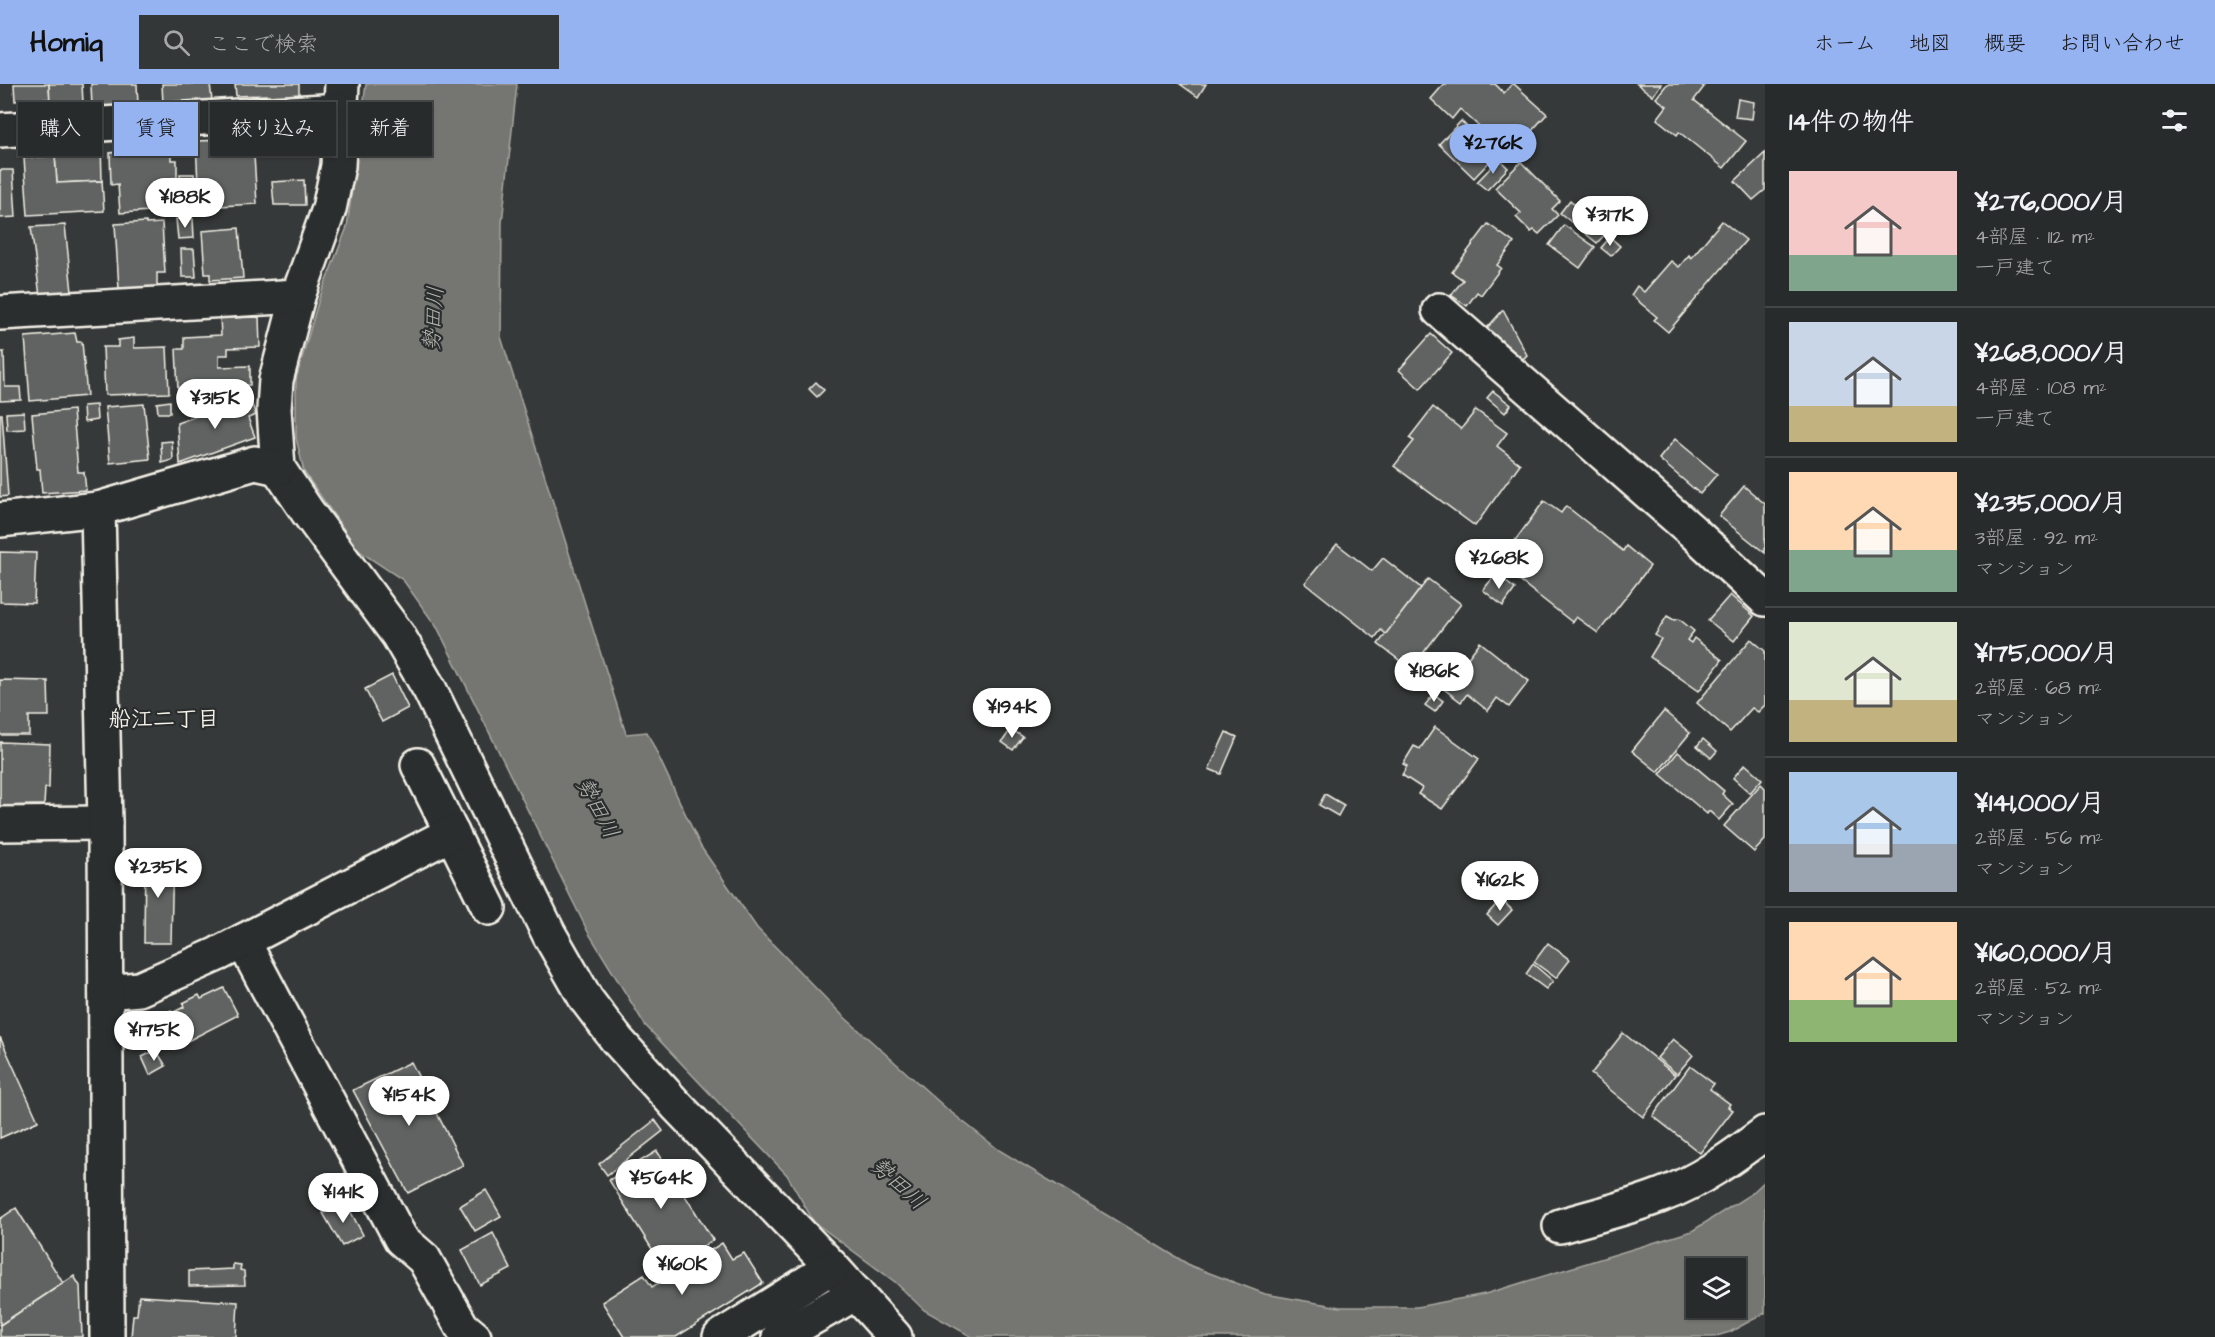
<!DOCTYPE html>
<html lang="ja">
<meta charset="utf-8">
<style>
:root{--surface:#282b2b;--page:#343737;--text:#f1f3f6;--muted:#a5a7a9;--line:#444747;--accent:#95b2f1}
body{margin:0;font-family:"Architects Daughter","Klee One",sans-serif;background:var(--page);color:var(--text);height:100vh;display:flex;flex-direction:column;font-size:22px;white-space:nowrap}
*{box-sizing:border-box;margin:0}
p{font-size:20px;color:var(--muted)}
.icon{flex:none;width:33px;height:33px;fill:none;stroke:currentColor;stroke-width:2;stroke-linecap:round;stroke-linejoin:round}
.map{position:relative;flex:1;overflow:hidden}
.panel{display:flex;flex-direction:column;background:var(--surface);width:450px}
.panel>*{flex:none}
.guide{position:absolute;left:18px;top:18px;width:570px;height:54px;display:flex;gap:12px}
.controls{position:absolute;left:1686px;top:1174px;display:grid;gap:12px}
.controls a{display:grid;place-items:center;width:60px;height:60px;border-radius:0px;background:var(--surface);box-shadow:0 2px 4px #0004,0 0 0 2px var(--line);font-size:30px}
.price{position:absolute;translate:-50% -51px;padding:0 14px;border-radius:21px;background:#fff;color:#222;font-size:20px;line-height:39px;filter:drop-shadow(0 2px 3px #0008)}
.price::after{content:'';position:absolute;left:50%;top:36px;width:18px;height:14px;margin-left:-9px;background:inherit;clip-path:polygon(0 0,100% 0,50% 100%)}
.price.selected{background:var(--accent);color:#111}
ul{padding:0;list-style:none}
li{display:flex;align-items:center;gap:18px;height:150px;padding:0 24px}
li+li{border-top:2px solid var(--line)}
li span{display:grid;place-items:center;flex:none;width:168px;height:120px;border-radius:0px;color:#555}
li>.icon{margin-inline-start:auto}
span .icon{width:72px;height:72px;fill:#fffc;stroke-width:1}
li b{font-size:26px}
h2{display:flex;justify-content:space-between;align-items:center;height:72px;padding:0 24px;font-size:26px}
.chip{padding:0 21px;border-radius:0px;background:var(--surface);box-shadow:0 2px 4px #0004,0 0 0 2px var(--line);font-size:21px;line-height:54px}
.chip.selected{background:var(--accent);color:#111}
header{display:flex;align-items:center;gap:36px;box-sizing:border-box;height:84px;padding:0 30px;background:var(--accent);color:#111}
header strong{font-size:28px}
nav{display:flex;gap:33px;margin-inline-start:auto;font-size:21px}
.search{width:420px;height:54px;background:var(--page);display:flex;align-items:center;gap:15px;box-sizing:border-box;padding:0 21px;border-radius:0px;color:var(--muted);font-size:22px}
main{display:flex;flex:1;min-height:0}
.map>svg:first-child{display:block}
</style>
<header>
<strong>Homiq</strong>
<div class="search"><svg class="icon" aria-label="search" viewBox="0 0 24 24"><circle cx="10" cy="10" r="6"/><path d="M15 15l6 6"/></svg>ここで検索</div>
<nav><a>ホーム</a><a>地図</a><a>概要</a><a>お問い合わせ</a></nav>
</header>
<main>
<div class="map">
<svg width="1765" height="1253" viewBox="0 0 1765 1253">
<rect width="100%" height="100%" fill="#363939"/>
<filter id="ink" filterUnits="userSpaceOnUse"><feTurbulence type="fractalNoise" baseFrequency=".0167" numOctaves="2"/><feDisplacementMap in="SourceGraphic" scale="12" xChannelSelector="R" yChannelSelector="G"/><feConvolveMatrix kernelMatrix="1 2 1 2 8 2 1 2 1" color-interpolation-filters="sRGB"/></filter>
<g filter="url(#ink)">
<!-- water -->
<path fill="#757572" stroke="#a8a7a1" stroke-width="1.5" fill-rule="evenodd" d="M 366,0 L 517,0 L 502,139 L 501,253 L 626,650 L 647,648 L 701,763 L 757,844 L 842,931 L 947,1025 L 999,1066 L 1191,1182 L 1265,1210 L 1340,1223 L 1417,1223 L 1485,1210 L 1692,1147 L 1751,1110 L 1765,1097 L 1765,1229 L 1730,1248 L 1713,1253 L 972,1253 L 924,1226 L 895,1198 L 814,1138 L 787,1091 L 645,941 L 588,848 L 438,545 L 403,496 L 359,467 L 304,388 L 296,354 L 296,295 L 319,215 L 347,143 ZM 1696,1185 L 1736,1185 L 1736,1224 L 1696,1224 Z"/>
<!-- building -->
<g fill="#616362" stroke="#f4f1e8" stroke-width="1.5">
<path d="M 14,0 L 49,0 L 50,15 L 15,17 Z"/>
<path d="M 49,0 L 82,0 L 83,19 L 50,20 Z"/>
<path d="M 91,0 L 137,0 L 138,21 L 92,24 Z"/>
<path d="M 162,0 L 210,0 L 212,17 L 163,20 Z"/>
<path d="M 235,0 L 299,0 L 299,13 L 266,15 L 266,11 L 236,12 Z"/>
<path d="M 1180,0 L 1206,0 L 1198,13 Z"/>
<path d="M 1444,0 L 1495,0 L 1504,9 L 1512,0 L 1514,0 L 1547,30 L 1510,71 L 1460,25 L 1452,35 L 1431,15 Z"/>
<path d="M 1637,0 L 1661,0 L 1653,12 Z"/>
<path d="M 1667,0 L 1700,0 L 1704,3 L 1694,16 L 1746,57 L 1724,84 L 1679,48 L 1677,51 L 1657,35 L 1667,22 L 1656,14 Z"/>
<path d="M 1738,15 L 1754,18 L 1752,35 L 1735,33 Z"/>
<path d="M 1461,37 L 1496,71 L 1474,94 L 1439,60 Z"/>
<path d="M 142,54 L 143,62 L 164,61 L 164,67 L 171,67 L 171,76 L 177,76 L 177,94 L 172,94 L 172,116 L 166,116 L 166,126 L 120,129 L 118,100 L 111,101 L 110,69 L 116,68 L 116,56 Z"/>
<path d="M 253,55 L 257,120 L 199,123 L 196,57 Z"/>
<path d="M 101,60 L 102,97 L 57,99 L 55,72 L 65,71 L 64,63 Z"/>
<path d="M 1765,69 L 1765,106 L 1753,116 L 1735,97 Z"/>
<path d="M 55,72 L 57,99 L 102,97 L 104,127 L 28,131 L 24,74 Z"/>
<path d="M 1499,75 L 1508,84 L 1487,106 L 1477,98 Z"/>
<path d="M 1521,78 L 1560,117 L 1552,125 L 1558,131 L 1539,150 L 1534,146 L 1531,148 L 1516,133 L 1521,129 L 1495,104 Z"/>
<path d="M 0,86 L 13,86 L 16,133 L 0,134 Z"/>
<path d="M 180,90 L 194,90 L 196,117 L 181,117 Z"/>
<path d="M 304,96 L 305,121 L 274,121 L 272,98 Z"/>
<path d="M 1570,116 L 1607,148 L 1597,159 L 1560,129 Z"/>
<path d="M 176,135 L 193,135 L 194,154 L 178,155 Z"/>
<path d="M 1722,137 L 1746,156 L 1668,248 L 1654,236 L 1657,233 L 1631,211 L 1637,202 L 1644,208 L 1671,177 L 1679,183 L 1689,171 L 1691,174 Z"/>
<path d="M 146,138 L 146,140 L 162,139 L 165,189 L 157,189 L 157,203 L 119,205 L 115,140 Z"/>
<path d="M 1488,140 L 1514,159 L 1497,181 L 1501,184 L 1481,211 L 1477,208 L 1467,222 L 1451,211 L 1463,196 L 1452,188 Z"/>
<path d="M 65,141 L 72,208 L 40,212 L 31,143 Z"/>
<path d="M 1564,141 L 1595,163 L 1580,184 L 1549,161 Z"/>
<path d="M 239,144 L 243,194 L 210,196 L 210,190 L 205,190 L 202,147 Z"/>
<path d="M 1610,153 L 1620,162 L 1611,172 L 1601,164 Z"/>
<path d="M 181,165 L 194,165 L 196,193 L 182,193 Z"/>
<path d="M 1503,226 L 1527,271 L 1523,275 L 1487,244 Z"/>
<path d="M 259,233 L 260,263 L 228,264 L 228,271 L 219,271 L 219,283 L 250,282 L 250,301 L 178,306 L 176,265 L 184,265 L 184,253 L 221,251 L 220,234 Z"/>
<path d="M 75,249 L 77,258 L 82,258 L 87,312 L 30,317 L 25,253 Z"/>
<path d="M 1431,250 L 1452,269 L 1420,305 L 1399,286 Z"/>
<path d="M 134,254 L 134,264 L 167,263 L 169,309 L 105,311 L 103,263 L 118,263 L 118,256 Z"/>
<path d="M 0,268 L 4,268 L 5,303 L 20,303 L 21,316 L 0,317 Z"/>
<path d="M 816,298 L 824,306 L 817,313 L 809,305 Z"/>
<path d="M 1493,307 L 1511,321 L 1505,329 L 1487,314 Z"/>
<path d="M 249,313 L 256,331 L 248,334 L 255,353 L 180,380 L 177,339 Z"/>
<path d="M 170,317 L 170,329 L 158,329 L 157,319 Z"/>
<path d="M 144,320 L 150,375 L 110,379 L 105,323 Z"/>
<path d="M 96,321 L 97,336 L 84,338 L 83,322 Z"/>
<path d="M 1433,323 L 1461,345 L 1476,326 L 1507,349 L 1497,362 L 1520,380 L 1475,442 L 1394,382 L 1414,357 L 1409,354 Z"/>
<path d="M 73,326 L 78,388 L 84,388 L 86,406 L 42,409 L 40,385 L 37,385 L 32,330 Z"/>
<path d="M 24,328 L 25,345 L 7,346 L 6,329 Z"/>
<path d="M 0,330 L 2,330 L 8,412 L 0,413 Z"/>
<path d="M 1675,355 L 1717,390 L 1700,410 L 1659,375 Z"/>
<path d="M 172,357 L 173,376 L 162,379 L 161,358 Z"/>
<path d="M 1744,402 L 1765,420 L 1765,469 L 1719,432 Z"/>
<path d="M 1544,417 L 1561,429 L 1566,422 L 1623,467 L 1626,462 L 1650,482 L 1598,549 L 1576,533 L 1572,538 L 1498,480 Z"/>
<path d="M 1337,460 L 1372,487 L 1383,474 L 1421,504 L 1386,550 L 1381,546 L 1375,554 L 1305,499 Z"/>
<path d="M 0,468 L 36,469 L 34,519 L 0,518 Z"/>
<path d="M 1496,490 L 1515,505 L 1503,522 L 1483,506 Z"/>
<path d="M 1428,495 L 1461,520 L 1411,585 L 1378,560 Z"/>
<path d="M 1730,511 L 1754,532 L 1734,557 L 1708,536 Z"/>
<path d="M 1667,532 L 1674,536 L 1679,535 L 1694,547 L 1687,556 L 1691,559 L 1694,554 L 1722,576 L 1699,607 L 1650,573 L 1661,555 L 1655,551 Z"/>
<path d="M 1751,555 L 1765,567 L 1765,621 L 1758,628 L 1752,624 L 1730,648 L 1697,619 Z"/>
<path d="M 1480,558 L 1529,597 L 1509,623 L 1497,614 L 1488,627 L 1467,610 L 1461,618 L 1444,605 Z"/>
<path d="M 392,591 L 408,624 L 382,638 L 365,605 Z"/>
<path d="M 0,596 L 48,597 L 49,632 L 29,632 L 29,651 L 0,651 Z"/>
<path d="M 1434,610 L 1443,617 L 1435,628 L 1425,621 Z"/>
<path d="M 1664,627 L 1690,649 L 1658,688 L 1632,667 Z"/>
<path d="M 1435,643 L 1479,675 L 1442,725 L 1418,710 L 1422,704 L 1402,691 L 1407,682 L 1403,680 L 1414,662 L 1420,665 Z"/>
<path d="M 1011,645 L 1023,653 L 1013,666 L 1002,658 Z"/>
<path d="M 1226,648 L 1237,653 L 1221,690 L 1209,685 Z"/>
<path d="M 1703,655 L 1717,667 L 1711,674 L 1697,662 Z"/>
<path d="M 0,658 L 50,660 L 49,704 L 45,704 L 44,721 L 0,722 Z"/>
<path d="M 1678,668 L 1724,707 L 1722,710 L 1733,720 L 1719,736 L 1709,727 L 1707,730 L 1660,690 Z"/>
<path d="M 1745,680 L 1762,695 L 1750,709 L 1733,694 Z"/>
<path d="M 1761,700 L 1765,704 L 1765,756 L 1754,768 L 1724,742 Z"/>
<path d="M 1325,710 L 1344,721 L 1338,732 L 1319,721 Z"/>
<path d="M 145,771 L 173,771 L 171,859 L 144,859 Z"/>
<path d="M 1501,815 L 1512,826 L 1498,841 L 1487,831 Z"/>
<path d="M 1548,859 L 1570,876 L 1556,894 L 1534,878 Z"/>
<path d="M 1533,880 L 1553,897 L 1546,905 L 1526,890 Z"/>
<path d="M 224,904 L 238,931 L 172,965 L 156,935 L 171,926 L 172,929 L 184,923 L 183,919 L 199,911 L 201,915 Z"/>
<path d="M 1623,949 L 1675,991 L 1643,1033 L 1591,990 Z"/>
<path d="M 0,953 L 38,1037 L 0,1054 Z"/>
<path d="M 1673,955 L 1693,971 L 1677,990 L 1657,974 Z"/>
<path d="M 156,966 L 166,982 L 150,991 L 142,973 Z"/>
<path d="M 411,978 L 463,1081 L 408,1109 L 353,1006 Z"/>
<path d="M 1690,982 L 1714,1000 L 1710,1005 L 1730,1020 L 1728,1023 L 1733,1026 L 1700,1069 L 1653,1032 Z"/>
<path d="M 655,1036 L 663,1047 L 607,1091 L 599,1080 Z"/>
<path d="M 657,1067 L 713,1156 L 665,1186 L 609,1096 Z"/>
<path d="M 486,1106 L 501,1132 L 475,1147 L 460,1122 Z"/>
<path d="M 345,1117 L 363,1151 L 342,1162 L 323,1129 Z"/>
<path d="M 16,1124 L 63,1199 L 0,1241 L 0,1135 Z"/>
<path d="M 493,1149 L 511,1185 L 480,1201 L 462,1166 Z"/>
<path d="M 722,1159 L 732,1175 L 744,1169 L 763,1199 L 676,1253 L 624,1253 L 602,1218 L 644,1191 L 652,1203 Z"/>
<path d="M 233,1180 L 241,1181 L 240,1186 L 244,1187 L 245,1201 L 189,1202 L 189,1187 L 233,1185 Z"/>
<path d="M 74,1192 L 80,1202 L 82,1253 L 0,1253 L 0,1241 Z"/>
<path d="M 139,1212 L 238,1218 L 236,1253 L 131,1253 L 133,1231 L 137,1231 Z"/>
</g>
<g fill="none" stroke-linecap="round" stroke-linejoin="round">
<defs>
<g id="minor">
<path d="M 342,0 L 338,82 L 329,125 L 298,212 L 276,296 L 274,325 L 278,384 L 307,427 L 398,551 L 430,606 L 549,850 L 586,915 L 617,956 L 676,1021 L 832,1183 L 895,1253"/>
<path d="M 0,46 L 341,26"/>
<path d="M 1439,226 L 1692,447 L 1765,515"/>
<path d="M 0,229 L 298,212"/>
<path d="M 0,436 L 98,425"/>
<path d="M 418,681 L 489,824"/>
<path d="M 0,740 L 105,739"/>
<path d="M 243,857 L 401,1155 L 424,1175 L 462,1243 L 474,1253"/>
<path d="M 106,908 L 139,905 L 218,870 L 452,749"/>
<path d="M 1560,1142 C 1594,1132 1629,1124 1662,1111 C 1700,1097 1733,1073 1765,1049"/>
<path d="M 107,1253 L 105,739 L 98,425 L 255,379 L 278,384"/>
<path d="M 720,1253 L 832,1183"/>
<path d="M 779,1253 L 856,1209"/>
</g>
</defs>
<!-- minor casing -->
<use href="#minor" stroke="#f4f1e8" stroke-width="38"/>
<!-- minor -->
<use href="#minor" stroke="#2a2d2e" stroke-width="33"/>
</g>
</g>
<g text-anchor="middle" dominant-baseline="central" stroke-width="4.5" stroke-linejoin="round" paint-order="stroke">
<!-- water labels -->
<g font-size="22" font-style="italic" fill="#b4b3ad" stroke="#2a2d2e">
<text transform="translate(434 235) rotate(-86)">勢田川</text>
<text transform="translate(597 724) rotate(62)">勢田川</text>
<text transform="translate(898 1100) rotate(42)">勢田川</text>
</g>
<!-- neighbourhood labels -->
<g font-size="22" font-weight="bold" fill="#f4f1e8" stroke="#2a2d2e">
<text x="164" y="635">船江二丁目</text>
</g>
</g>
</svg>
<div class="controls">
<a><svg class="icon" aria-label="layers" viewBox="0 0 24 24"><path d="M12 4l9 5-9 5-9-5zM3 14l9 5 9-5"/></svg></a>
</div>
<b class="price selected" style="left:1493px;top:91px">¥276K</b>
<b class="price" style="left:185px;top:145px">¥188K</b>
<b class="price" style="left:1610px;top:163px">¥317K</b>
<b class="price" style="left:215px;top:346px">¥315K</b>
<b class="price" style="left:1499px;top:506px">¥268K</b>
<b class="price" style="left:1434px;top:619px">¥186K</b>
<b class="price" style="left:1012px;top:655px">¥194K</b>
<b class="price" style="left:158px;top:815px">¥235K</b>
<b class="price" style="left:1500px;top:828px">¥162K</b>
<b class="price" style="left:154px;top:978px">¥175K</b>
<b class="price" style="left:409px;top:1043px">¥154K</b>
<b class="price" style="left:661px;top:1126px">¥564K</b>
<b class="price" style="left:343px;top:1140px">¥141K</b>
<b class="price" style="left:682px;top:1212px">¥160K</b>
<div class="guide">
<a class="chip">購入</a>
<a class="chip selected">賃貸</a>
<a class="chip">絞り込み</a>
<a class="chip">新着</a>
</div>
</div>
<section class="panel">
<h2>14件の物件<svg class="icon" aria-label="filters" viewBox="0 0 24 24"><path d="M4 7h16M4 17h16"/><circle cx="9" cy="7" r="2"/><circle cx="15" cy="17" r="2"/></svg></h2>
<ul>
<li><span style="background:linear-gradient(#f6c9c9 70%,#7fa58c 0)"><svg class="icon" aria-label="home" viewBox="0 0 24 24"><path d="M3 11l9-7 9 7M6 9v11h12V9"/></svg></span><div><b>¥276,000/月</b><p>4部屋 · 112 m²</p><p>一戸建て</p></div></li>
<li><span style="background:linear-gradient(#c9d6e8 70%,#c2b280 0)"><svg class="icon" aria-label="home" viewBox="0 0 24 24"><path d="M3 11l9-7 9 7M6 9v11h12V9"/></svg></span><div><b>¥268,000/月</b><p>4部屋 · 108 m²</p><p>一戸建て</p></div></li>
<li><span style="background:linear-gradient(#ffd9b3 65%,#7fa58c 0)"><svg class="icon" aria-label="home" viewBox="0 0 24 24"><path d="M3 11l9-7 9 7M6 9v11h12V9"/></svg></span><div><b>¥235,000/月</b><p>3部屋 · 92 m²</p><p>マンション</p></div></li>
<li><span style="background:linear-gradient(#dfe7d0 65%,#c2b280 0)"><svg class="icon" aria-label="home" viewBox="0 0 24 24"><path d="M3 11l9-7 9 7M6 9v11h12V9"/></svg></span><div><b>¥175,000/月</b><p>2部屋 · 68 m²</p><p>マンション</p></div></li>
<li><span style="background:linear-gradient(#a9c7e8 60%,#9aa5b1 0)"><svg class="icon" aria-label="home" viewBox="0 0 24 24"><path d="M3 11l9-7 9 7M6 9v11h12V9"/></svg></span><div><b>¥141,000/月</b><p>2部屋 · 56 m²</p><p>マンション</p></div></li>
<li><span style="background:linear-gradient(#ffd9b3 65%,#8fb573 0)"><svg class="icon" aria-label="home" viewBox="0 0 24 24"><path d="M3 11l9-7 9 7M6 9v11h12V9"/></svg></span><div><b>¥160,000/月</b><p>2部屋 · 52 m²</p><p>マンション</p></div></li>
</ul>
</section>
</main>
